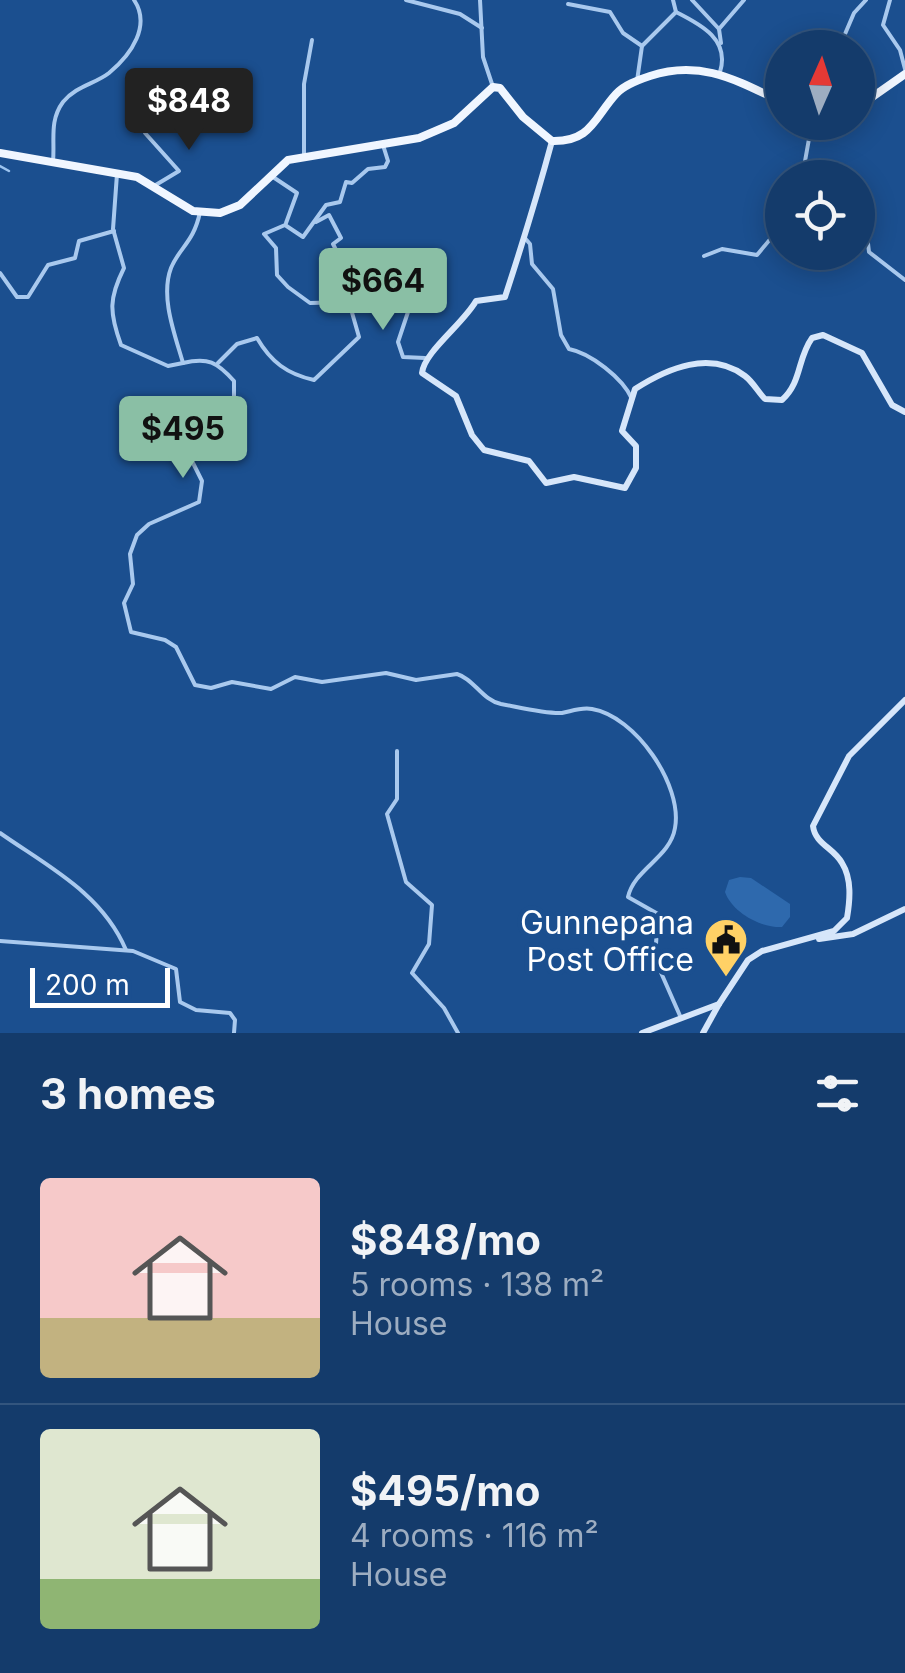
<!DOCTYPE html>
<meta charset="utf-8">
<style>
:root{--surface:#143b6b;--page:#214673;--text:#f1f3f6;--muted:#9dadc1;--line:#33557e;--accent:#8abfa5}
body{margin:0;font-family:Inter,sans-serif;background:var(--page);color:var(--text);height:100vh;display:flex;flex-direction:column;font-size:38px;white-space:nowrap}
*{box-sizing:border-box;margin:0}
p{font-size:32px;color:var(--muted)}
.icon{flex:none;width:55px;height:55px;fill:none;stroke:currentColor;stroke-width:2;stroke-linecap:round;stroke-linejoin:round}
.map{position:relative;height:1033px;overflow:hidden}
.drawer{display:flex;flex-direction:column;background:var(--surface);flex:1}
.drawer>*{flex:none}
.needle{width:65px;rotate:3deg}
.tools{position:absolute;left:765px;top:30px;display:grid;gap:20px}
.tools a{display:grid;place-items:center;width:110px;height:110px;border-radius:50%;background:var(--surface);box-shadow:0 5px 25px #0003,0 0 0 2px var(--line);font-size:50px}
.scale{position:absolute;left:30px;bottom:25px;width:140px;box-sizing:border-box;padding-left:10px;border:5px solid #fff;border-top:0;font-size:28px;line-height:35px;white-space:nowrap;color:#fff;-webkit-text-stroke:8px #1b4f8f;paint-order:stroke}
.price{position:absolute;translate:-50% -85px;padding:0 22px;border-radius:10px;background:var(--accent);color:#111;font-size:32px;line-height:65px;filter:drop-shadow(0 2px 5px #0008)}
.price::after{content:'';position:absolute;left:50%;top:60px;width:30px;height:22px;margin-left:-15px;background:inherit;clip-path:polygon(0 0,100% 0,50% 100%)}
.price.active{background:#222;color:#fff}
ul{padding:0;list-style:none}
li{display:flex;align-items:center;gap:30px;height:250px;padding:0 40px}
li+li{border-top:2px solid var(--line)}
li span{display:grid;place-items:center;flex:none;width:280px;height:200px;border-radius:10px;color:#555}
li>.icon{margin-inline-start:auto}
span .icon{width:120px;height:120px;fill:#fffc;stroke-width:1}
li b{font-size:42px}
h2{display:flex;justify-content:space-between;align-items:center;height:120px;padding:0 40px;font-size:42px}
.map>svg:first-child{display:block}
</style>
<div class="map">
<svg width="905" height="1033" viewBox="0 0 905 1033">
<rect width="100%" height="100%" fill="#1b4f8f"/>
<!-- green -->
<path fill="#2e69ad" d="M 740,877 L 751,878 L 790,904 L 790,917 L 782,927 C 760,928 732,912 725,892 L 729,880 Z"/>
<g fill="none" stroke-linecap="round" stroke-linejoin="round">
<!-- stream -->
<path stroke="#9cc4f0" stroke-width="2.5" d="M 0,166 L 9,171"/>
<!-- street -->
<g stroke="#a9c9ee" stroke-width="4">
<path d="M 406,0 L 460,14 L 482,28"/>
<path d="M 480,0 L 483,57 L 493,87"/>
<path d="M 673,0 L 676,12 C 702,25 730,40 720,72"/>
<path d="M 692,0 L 719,29 L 721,43"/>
<path d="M 890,0 L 883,25 L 900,50 L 905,69"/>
<path d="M 568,4 L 610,12 L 623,33 L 642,46"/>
<path d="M 719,29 L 744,0"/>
<path d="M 839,48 L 854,13 L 866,0"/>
<path d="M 637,81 L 642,46 L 676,12"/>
<path d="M 858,88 L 868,99"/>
<path d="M 304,154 L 304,84 L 312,40"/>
<path d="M 53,162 C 55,140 49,121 63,102 C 76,86 95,84 109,73 C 132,54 151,25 134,0"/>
<path d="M 117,174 L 113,229 L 124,268 C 109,298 109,312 121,345 L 168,366 L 183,363"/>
<path d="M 270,175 L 297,193 L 286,223"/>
<path d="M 802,178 L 812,122"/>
<path d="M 154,186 L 179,171 L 145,133 L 155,99"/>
<path d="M 858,201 L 864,209 L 869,252 L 905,280"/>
<path d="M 200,212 C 194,242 179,248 171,268 C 160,297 175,335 183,363 C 208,357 217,362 234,381 L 234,418 L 196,436 L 188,453 L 202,481 L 199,502 L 149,524 L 137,535 L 130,554 L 133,584 L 124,603 L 131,632 L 165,640 L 176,647 L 195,685 L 211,688 L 232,682 L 271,689 L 295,677 L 322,682 L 386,673 L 416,680 L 457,674 C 474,679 482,700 501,704 C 518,707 545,714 562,713 C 572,711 581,707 592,709 C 635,716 683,785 675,828 C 670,858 634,869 628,897 L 658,914 L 655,959 L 681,1018"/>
<path d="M 316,222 L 329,215 L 341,238 L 333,244 L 353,283 L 349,302"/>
<path d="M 524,237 L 530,244 L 532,264 L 553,289 L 561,335 L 569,349 C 590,353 623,378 632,399"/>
<path d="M 704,256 L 722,249 L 757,255 L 782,225"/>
<path d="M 0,273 L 17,297 L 28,297 L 48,265 L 75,258 L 79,241 L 114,231"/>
<path d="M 353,283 L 366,291 L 414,294 L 398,342 L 403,357 L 425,358"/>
<path d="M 218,363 L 237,344 L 257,338 C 271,362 287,374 314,380 L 359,337 L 349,302 L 310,303 L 288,287 L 277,275 L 276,248 L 264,234 L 285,225 L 303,237 L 326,205 L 340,202 L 346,182 L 352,183 L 368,169 L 385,167 L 388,161 L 383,145"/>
<path d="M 397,751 L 397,799 L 387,814 L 406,882 L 432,905 L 429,944 L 412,973 L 444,1008 L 458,1033"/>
<path d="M 0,833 C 47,866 102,893 126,950"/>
<path d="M 0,941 L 133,951 L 176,969 L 180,1002 L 196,1010 L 230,1013 L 235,1020 L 234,1033"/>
</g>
<!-- secondary -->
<g stroke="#d6e6fa" stroke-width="6">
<path d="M 552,141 C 538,193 522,245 505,297 L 476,301 C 463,324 424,352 422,373 L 456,396 L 472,435 L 484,450 L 529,461 L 546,483 L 574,477 L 625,488 L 636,468 L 636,446 L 622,431 L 635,389 C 668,368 710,350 745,376 C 753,382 758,392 765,399 L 782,400 C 802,382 797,359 812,338 L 823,335 L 862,353 L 892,405 L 905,412"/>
<path d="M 819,939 L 853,934 L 905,909"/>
<path d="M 642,1033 L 719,1004 L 748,960 L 762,951 L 834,931 L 847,918 C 850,900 852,879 842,863 C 834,848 815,844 813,826 L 849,756 L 905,700"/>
<path d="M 703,1033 L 719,1004"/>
</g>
<!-- primary -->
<g stroke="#f0f6ff" stroke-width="8">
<path d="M 858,107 L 905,74"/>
<path d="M 0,153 L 137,177 L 193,211 L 220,213 L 240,205 L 288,160 L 419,138 L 454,123 L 493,87 L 500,88 L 523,117 L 552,141 C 591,142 594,118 616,94 C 624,85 638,80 650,76 C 700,59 736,80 782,102"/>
</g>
</g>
<!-- icons -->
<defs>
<symbol id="civic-pin" viewBox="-11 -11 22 30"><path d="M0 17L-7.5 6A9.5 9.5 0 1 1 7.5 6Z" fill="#ffd166" stroke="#1b4f8f"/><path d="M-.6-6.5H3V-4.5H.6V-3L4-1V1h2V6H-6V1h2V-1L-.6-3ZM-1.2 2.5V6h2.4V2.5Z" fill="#111"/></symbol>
</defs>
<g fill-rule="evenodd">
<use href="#civic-pin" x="701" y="915" width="50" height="68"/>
</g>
<g text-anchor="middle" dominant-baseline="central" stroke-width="9" stroke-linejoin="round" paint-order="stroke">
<!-- poi labels -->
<g font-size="32" fill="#fff" stroke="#1b4f8f" text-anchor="end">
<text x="694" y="922">Gunnepana<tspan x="694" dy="37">Post Office</tspan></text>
</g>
</g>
</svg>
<div class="tools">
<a><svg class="needle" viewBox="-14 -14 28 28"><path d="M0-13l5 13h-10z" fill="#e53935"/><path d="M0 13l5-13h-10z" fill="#9dadc1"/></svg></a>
<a><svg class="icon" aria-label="locate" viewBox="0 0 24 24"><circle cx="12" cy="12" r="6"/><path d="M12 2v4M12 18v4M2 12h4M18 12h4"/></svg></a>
</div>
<div class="scale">200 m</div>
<b class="price active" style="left:189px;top:153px">$848</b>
<b class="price" style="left:383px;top:333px">$664</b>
<b class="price" style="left:183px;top:481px">$495</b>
</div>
<section class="drawer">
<h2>3 homes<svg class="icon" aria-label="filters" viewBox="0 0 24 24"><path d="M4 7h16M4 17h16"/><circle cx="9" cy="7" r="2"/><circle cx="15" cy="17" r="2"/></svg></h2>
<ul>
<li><span style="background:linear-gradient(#f6c9c9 70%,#c2b280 0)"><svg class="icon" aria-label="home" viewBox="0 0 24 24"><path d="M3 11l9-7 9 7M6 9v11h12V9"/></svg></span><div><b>$848/mo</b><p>5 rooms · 138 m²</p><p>House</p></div></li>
<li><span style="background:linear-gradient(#dfe7d0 75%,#8fb573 0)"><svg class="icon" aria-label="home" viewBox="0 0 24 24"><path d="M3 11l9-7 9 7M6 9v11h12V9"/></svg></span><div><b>$495/mo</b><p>4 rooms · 116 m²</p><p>House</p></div></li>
</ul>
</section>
